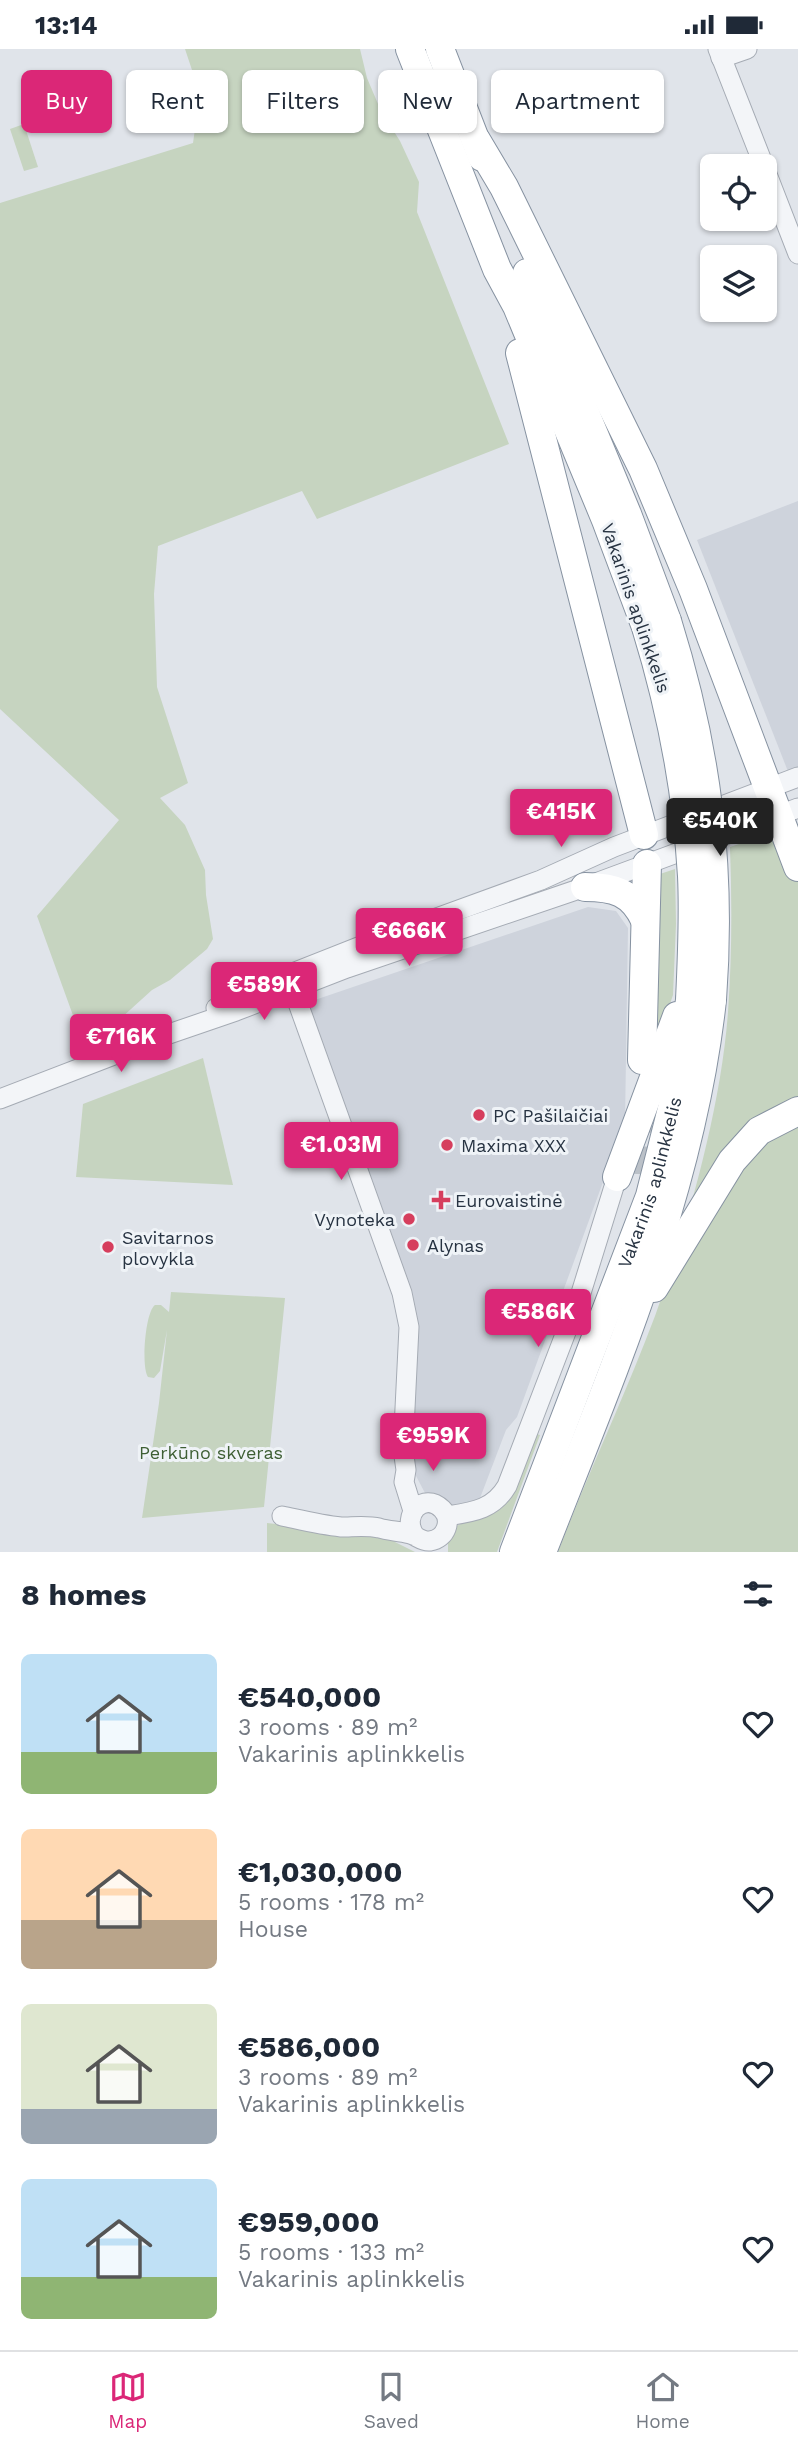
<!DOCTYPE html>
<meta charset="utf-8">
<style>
:root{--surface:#fff;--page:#f6f6f7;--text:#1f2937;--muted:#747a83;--line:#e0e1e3;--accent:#db2777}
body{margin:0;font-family:"Work Sans",sans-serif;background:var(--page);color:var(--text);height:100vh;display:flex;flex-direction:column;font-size:26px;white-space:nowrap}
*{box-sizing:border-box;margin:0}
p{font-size:23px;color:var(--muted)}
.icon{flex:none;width:38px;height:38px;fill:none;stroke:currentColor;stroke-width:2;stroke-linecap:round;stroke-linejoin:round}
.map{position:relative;height:1503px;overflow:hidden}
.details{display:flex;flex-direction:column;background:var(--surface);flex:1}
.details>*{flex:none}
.top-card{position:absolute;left:21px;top:21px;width:756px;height:63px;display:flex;gap:14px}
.fabs{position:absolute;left:700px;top:105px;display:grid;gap:14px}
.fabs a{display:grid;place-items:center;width:77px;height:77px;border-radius:10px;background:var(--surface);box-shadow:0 2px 5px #0004;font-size:35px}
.price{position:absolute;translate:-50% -60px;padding:0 16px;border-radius:7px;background:var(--accent);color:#fff;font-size:23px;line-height:46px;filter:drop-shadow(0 2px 4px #0008)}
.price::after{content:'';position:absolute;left:50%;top:42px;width:21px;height:16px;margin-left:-10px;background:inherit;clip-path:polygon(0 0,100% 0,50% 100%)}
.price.active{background:#222;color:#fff}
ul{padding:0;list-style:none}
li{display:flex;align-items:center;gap:21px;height:175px;padding:0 21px}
li span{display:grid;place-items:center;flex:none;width:196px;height:140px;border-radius:10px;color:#555}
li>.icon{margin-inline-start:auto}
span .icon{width:84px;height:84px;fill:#fffc;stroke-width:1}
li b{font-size:30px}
h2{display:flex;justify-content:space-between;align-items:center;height:84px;padding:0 21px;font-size:30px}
.tag{padding:0 24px;border-radius:10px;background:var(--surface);box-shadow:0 2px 5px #0004;font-size:24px;line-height:63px}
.tag.active{background:var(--accent);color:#fff}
.status{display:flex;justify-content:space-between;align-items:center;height:49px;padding:0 35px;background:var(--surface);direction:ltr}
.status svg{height:19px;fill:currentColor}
.dock{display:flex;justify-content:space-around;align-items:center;height:98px;border-top:2px solid var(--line);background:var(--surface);font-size:19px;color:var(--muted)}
.dock a{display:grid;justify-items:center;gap:4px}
.dock .active{color:var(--accent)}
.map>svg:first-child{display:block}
</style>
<div class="status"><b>13:14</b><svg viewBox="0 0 49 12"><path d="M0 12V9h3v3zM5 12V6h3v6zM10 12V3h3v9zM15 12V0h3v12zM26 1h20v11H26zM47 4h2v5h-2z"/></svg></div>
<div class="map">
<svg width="798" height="1503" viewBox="0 0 798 1503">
<rect width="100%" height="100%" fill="#e0e4ea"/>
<!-- built -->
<g fill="#ced3dc">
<path d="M 798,452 L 798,721 L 789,725 L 697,491 Z"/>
<path d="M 588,858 L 616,862 L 628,879 L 625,1073 L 517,1368 L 506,1381 L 477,1457 L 459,1459 L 445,1456 L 425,1444 L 415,1425 L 409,1399 L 412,1271 L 306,954 Z"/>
</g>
<!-- green -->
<g fill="#c6d4c0">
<path d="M 185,0 L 360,0 L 367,29 L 381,62 L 400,92 L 419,133 L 417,163 L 509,395 L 317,470 L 302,442 L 158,497 L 154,545 L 157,638 L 188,734 L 160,749 L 185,776 L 205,821 L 206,846 L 213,890 L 207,900 L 170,931 L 152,941 L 120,970 L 79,983 L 37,867 L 119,771 L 0,660 L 0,154 L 193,94 L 200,45 Z"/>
<path d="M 24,75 L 38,118 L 24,122 L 10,80 Z"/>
<path d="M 798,775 L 798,1503 L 558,1503 C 588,1424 625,1347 655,1267 C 688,1176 721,1059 728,963 C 732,908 732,853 730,798 Z"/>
<path d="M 675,820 L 676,875 L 673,946 L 651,1010 L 657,826 Z"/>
<path d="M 203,1009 L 233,1136 L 76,1128 L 83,1055 Z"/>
<path d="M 171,1243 L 285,1249 L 264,1458 L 142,1469 L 159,1354 L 167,1281 L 160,1322 L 154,1329 L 148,1328 C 141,1319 145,1263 155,1256 L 161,1256 L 169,1263 Z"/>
<path d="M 534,1384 L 540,1386 L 497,1503 L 448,1503 L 448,1494 L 456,1477 C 467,1472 480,1472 492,1465 C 517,1450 524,1410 534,1384 Z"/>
<path d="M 267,1474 L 392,1488 L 395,1493 L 415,1503 L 267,1503 Z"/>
</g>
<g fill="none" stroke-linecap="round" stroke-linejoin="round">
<!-- highway-tunnel -->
<path stroke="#bbc1c8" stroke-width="28" stroke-dasharray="28 14" stroke-linecap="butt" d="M 637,1125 L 640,1077"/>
<defs>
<g id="minor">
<path d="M 718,0 L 764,117"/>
<path d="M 721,9 L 747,0"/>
<path d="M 765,120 L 798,205"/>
<path d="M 289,929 L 402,1244 L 409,1278 L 403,1400 L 406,1421 L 404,1433 L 413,1462"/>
<path d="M 216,959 L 257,938 L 376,891 L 541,831 L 614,798 L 798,728"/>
<path d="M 0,1050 L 166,986 L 236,962 L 347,919 L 585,838 L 798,759"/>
<path d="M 282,1467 C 301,1471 321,1476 341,1478 C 353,1478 367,1476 379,1479 C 389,1482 400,1482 410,1485 C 417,1487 422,1493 430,1492 C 446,1490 453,1471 442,1460 C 424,1442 400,1466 415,1487"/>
<path d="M 447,1467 C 472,1463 493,1461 507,1437 L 581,1244 L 617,1128"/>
</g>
<g id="highway">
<path d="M 410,0 L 497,220 L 517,257 L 606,471 L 646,578"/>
<path d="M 440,0 L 482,108"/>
<path d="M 476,91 L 504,138 L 643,420 L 693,540 L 798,818"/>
<path d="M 527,224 L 627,465 L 667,572"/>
<path d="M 520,304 L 644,786"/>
<path d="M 585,838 C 614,838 632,843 645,871"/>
<path d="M 642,1011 L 647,815"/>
<path d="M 617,1128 L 677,967"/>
<path d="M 654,1239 L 732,1112 L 759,1082 L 798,1062"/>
<path id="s1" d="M 514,1503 L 650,1147 L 679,1032 L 690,951"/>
<path d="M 542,1503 C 612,1324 691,1144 712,951"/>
</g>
</defs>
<!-- minor casing -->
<use href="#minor" stroke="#a5abb4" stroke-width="21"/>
<!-- highway casing -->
<use href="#highway" stroke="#8692a1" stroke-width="30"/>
<!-- minor -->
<use href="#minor" stroke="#f3f5f8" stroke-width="19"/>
<!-- highway -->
<use href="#highway" stroke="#fff" stroke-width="28"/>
<defs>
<g id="highway-bridge">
<path d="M 667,572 C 707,700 722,817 712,951"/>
<path d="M 646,578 C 671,659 687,742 692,827 C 694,868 692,910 690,951"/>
</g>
</defs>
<!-- highway-bridge casing -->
<use href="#highway-bridge" stroke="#8692a1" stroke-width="30" stroke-linecap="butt"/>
<!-- highway-bridge -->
<use href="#highway-bridge" stroke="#fff" stroke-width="28"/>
</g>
<!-- markers -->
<g fill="#d63e5d" stroke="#eff3f7" stroke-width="2.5">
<circle cx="479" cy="1066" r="7"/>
<circle cx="447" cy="1096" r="7"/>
<path d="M437.5 1140.5h7v7h7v7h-7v7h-7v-7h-7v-7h7z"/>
<circle cx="409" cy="1170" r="7"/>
<circle cx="413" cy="1196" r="7"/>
<circle cx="108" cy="1198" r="7"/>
</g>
<g text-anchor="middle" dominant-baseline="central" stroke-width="6" stroke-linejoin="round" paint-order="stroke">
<!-- street labels -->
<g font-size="18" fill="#273342" stroke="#eff3f7">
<text transform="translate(636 559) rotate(71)">Vakarinis aplinkkelis</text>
<text stroke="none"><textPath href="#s1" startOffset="394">Vakarinis aplinkkelis</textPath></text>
</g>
<!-- poi labels -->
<g font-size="18" fill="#273342" stroke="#eff3f7" text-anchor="start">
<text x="493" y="1066">PC Pašilaičiai</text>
<text x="461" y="1096">Maxima XXX</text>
<text x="455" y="1151">Eurovaistinė</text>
<text x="395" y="1170" text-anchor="end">Vynoteka</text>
<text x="122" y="1188">Savitarnos<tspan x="122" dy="21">plovykla</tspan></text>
<text x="427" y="1196">Alynas</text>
</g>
<!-- park labels -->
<g font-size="18" fill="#3e5f34" stroke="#eff3f7">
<text x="211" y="1403">Perkūno skveras</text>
</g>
</g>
</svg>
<div class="fabs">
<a><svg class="icon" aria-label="locate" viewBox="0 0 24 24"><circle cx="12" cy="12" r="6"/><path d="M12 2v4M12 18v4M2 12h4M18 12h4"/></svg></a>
<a><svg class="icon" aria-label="layers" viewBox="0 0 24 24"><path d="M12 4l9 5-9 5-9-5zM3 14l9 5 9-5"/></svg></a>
</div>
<b class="price" style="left:561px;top:800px">€415K</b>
<b class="price active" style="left:720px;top:809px">€540K</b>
<b class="price" style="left:409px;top:919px">€666K</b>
<b class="price" style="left:264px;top:973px">€589K</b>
<b class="price" style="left:121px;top:1025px">€716K</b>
<b class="price" style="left:341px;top:1133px">€1.03M</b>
<b class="price" style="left:538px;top:1300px">€586K</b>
<b class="price" style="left:433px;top:1424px">€959K</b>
<div class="top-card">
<a class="tag active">Buy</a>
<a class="tag">Rent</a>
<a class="tag">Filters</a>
<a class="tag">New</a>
<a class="tag">Apartment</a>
</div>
</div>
<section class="details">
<h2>8 homes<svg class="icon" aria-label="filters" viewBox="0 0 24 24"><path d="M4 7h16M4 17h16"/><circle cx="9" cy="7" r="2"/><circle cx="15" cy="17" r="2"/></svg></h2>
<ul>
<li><span style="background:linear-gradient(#bfe0f5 70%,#8fb573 0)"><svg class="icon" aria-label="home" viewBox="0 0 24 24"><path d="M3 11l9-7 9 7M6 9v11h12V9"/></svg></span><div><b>€540,000</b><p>3 rooms · 89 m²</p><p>Vakarinis aplinkkelis</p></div><svg class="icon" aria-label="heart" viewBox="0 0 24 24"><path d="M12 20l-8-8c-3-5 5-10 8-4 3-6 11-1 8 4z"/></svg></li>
<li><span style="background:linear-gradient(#ffd9b3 65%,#b9a48a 0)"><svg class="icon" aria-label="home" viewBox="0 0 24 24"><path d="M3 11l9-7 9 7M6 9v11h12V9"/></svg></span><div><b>€1,030,000</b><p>5 rooms · 178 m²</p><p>House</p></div><svg class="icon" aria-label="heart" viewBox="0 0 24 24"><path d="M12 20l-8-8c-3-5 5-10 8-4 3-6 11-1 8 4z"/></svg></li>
<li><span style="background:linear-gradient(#dfe7d0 75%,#9aa5b1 0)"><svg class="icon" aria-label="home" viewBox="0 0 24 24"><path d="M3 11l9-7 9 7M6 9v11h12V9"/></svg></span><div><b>€586,000</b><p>3 rooms · 89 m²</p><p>Vakarinis aplinkkelis</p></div><svg class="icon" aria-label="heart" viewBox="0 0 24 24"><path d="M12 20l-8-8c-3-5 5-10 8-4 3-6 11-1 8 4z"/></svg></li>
<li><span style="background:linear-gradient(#bfe0f5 70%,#8fb573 0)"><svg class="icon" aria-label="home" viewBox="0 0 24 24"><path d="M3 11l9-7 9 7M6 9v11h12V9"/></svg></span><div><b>€959,000</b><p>5 rooms · 133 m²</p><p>Vakarinis aplinkkelis</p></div><svg class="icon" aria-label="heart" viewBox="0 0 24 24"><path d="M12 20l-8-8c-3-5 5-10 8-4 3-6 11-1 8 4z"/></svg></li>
</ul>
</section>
<nav class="dock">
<a class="active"><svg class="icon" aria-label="map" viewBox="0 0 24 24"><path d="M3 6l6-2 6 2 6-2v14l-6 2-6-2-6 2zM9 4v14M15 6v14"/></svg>Map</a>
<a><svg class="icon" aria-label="saved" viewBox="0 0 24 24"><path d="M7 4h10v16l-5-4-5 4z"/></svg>Saved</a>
<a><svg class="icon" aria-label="home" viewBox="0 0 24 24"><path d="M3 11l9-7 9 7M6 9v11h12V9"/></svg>Home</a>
</nav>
